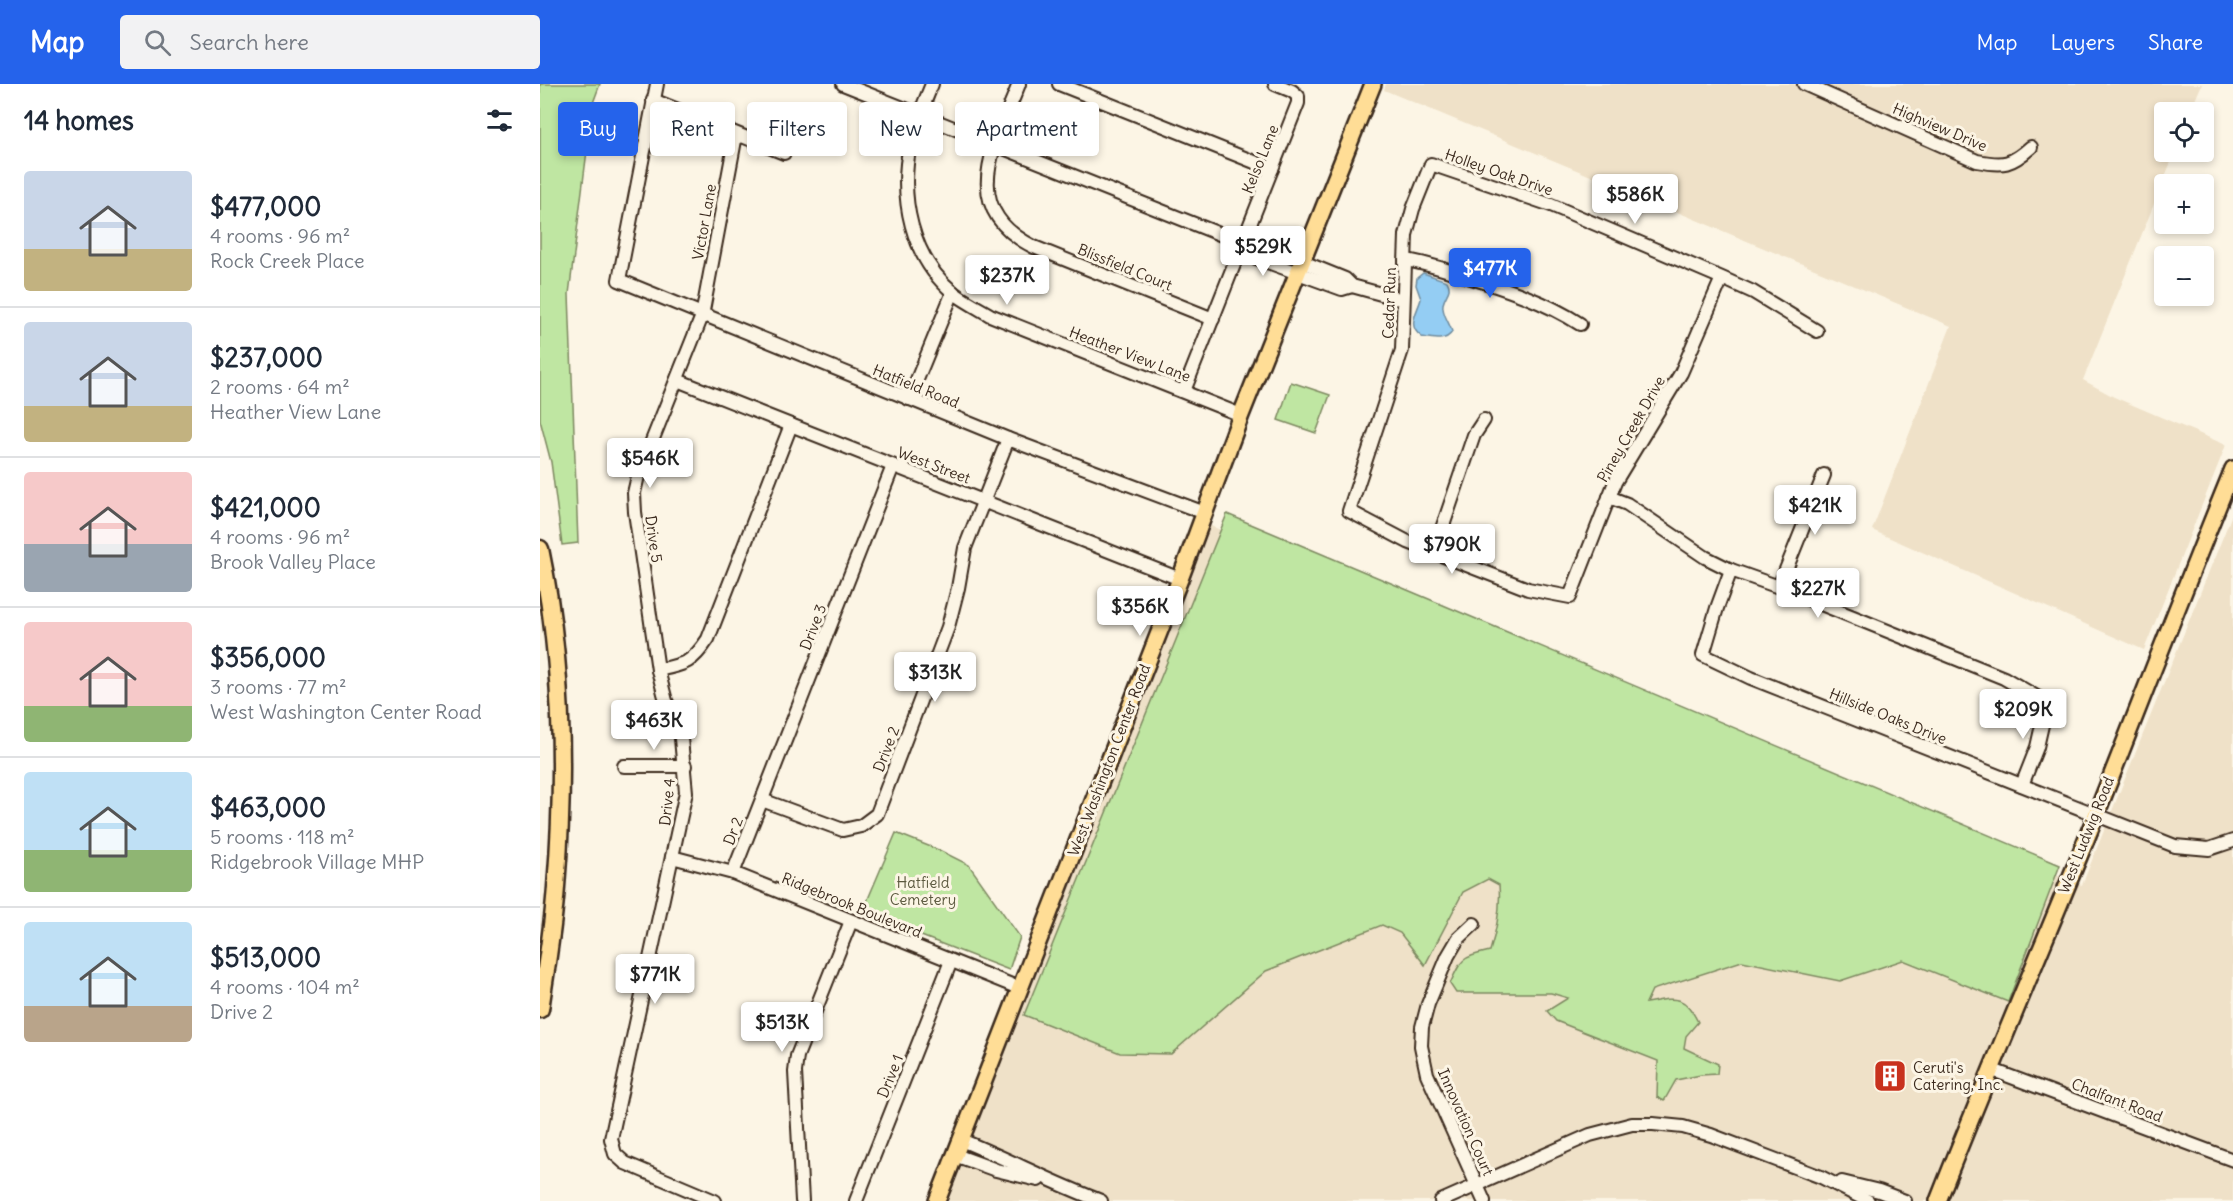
<!DOCTYPE html>
<meta charset="utf-8">
<style>
:root{--surface:#fff;--page:#f2f2f3;--text:#1f2937;--muted:#747a83;--line:#e0e1e3;--accent:#2563eb}
body{margin:0;font-family:Delius,sans-serif;background:var(--page);color:var(--text);height:100vh;display:flex;flex-direction:column;font-size:22px;white-space:nowrap}
*{box-sizing:border-box;margin:0}
p{font-size:20px;color:var(--muted)}
.icon{flex:none;width:33px;height:33px;fill:none;stroke:currentColor;stroke-width:2;stroke-linecap:round;stroke-linejoin:round}
.map{position:relative;flex:1;overflow:hidden}
.details{display:flex;flex-direction:column;background:var(--surface);width:540px}
.details>*{flex:none}
.banner{position:absolute;left:18px;top:18px;width:570px;height:54px;display:flex;gap:12px}
.buttons{position:absolute;left:1614px;top:18px;display:grid;gap:12px}
.buttons a{display:grid;place-items:center;width:60px;height:60px;border-radius:6px;background:var(--surface);box-shadow:0 3px 9px #0003;font-size:30px}
.price{position:absolute;translate:-50% -51px;padding:0 14px;border-radius:6px;background:#fff;color:#222;font-size:20px;line-height:39px;filter:drop-shadow(0 2px 3px #0008)}
.price::after{content:'';position:absolute;left:50%;top:36px;width:18px;height:14px;margin-left:-9px;background:inherit;clip-path:polygon(0 0,100% 0,50% 100%)}
.price.current{background:var(--accent);color:#fff}
ul{padding:0;list-style:none}
li{display:flex;align-items:center;gap:18px;height:150px;padding:0 24px}
li+li{border-top:2px solid var(--line)}
li span{display:grid;place-items:center;flex:none;width:168px;height:120px;border-radius:6px;color:#555}
li>.icon{margin-inline-start:auto}
span .icon{width:72px;height:72px;fill:#fffc;stroke-width:1}
li b{font-size:26px}
h2{display:flex;justify-content:space-between;align-items:center;height:72px;padding:0 24px;font-size:26px}
.tag{padding:0 21px;border-radius:6px;background:var(--surface);box-shadow:0 3px 9px #0003;font-size:21px;line-height:54px}
.tag.current{background:var(--accent);color:#fff}
header{display:flex;align-items:center;gap:36px;box-sizing:border-box;height:84px;padding:0 30px;background:var(--accent);color:#fff}
header strong{font-size:28px}
nav{display:flex;gap:33px;margin-inline-start:auto;font-size:21px}
.search{width:420px;height:54px;background:var(--page);display:flex;align-items:center;gap:15px;box-sizing:border-box;padding:0 21px;border-radius:6px;color:var(--muted);font-size:22px}
main{display:flex;flex:1;min-height:0}
.map>svg:first-child{display:block}
</style>
<header>
<strong>Map</strong>
<div class="search"><svg class="icon" aria-label="search" viewBox="0 0 24 24"><circle cx="10" cy="10" r="6"/><path d="M15 15l6 6"/></svg>Search here</div>
<nav><a>Map</a><a>Layers</a><a>Share</a></nav>
</header>
<main>
<section class="details">
<h2>14 homes<svg class="icon" aria-label="filters" viewBox="0 0 24 24"><path d="M4 7h16M4 17h16"/><circle cx="9" cy="7" r="2"/><circle cx="15" cy="17" r="2"/></svg></h2>
<ul>
<li><span style="background:linear-gradient(#c9d6e8 65%,#c2b280 0)"><svg class="icon" aria-label="home" viewBox="0 0 24 24"><path d="M3 11l9-7 9 7M6 9v11h12V9"/></svg></span><div><b>$477,000</b><p>4 rooms · 96 m²</p><p>Rock Creek Place</p></div></li>
<li><span style="background:linear-gradient(#c9d6e8 70%,#c2b280 0)"><svg class="icon" aria-label="home" viewBox="0 0 24 24"><path d="M3 11l9-7 9 7M6 9v11h12V9"/></svg></span><div><b>$237,000</b><p>2 rooms · 64 m²</p><p>Heather View Lane</p></div></li>
<li><span style="background:linear-gradient(#f6c9c9 60%,#9aa5b1 0)"><svg class="icon" aria-label="home" viewBox="0 0 24 24"><path d="M3 11l9-7 9 7M6 9v11h12V9"/></svg></span><div><b>$421,000</b><p>4 rooms · 96 m²</p><p>Brook Valley Place</p></div></li>
<li><span style="background:linear-gradient(#f6c9c9 70%,#8fb573 0)"><svg class="icon" aria-label="home" viewBox="0 0 24 24"><path d="M3 11l9-7 9 7M6 9v11h12V9"/></svg></span><div><b>$356,000</b><p>3 rooms · 77 m²</p><p>West Washington Center Road</p></div></li>
<li><span style="background:linear-gradient(#bfe0f5 65%,#8fb573 0)"><svg class="icon" aria-label="home" viewBox="0 0 24 24"><path d="M3 11l9-7 9 7M6 9v11h12V9"/></svg></span><div><b>$463,000</b><p>5 rooms · 118 m²</p><p>Ridgebrook Village MHP</p></div></li>
<li><span style="background:linear-gradient(#bfe0f5 70%,#b9a48a 0)"><svg class="icon" aria-label="home" viewBox="0 0 24 24"><path d="M3 11l9-7 9 7M6 9v11h12V9"/></svg></span><div><b>$513,000</b><p>4 rooms · 104 m²</p><p>Drive 2</p></div></li>
</ul>
</section>
<div class="map">
<svg width="1693" height="1117" viewBox="0 0 1693 1117">
<rect width="100%" height="100%" fill="#fcf5e5"/>
<filter id="ink" filterUnits="userSpaceOnUse"><feTurbulence type="fractalNoise" baseFrequency=".0167" numOctaves="2"/><feDisplacementMap in="SourceGraphic" scale="12" xChannelSelector="R" yChannelSelector="G"/><feConvolveMatrix kernelMatrix="1 2 1 2 8 2 1 2 1" color-interpolation-filters="sRGB"/></filter>
<g filter="url(#ink)">
<!-- built -->
<g fill="#efe1c8">
<path d="M 846,0 L 1662,0 L 1650,28 L 1624,28 L 1624,68 L 1635,68 L 1543,296 L 1574,313 L 1686,361 L 1604,566 L 1332,446 L 1411,242 L 844,6 Z"/>
<path d="M 1693,428 L 1693,1117 L 401,1117 L 666,440 L 1542,801 Z"/>
</g>
<!-- green -->
<g fill="#bfe6a2" stroke="#7d8860" stroke-width="1.5">
<path d="M 0,0 L 60,0 L 53,19 L 29,210 L 38,459 L 22,461 L 11,378 L 0,336 Z"/>
<path d="M 751,298 L 790,311 L 776,349 L 738,336 Z"/>
<path d="M 687,430 L 1520,781 L 1468,918 L 1363,876 L 1300,897 L 1202,877 L 1112,906 L 1106,919 C 1134,914 1144,909 1158,938 L 1146,952 L 1144,964 L 1178,980 L 1177,990 L 1161,991 L 1136,996 L 1124,1017 L 1117,1013 L 1118,977 L 1016,937 L 1007,927 L 1028,914 L 1011,909 L 916,909 L 910,900 C 922,873 922,874 950,867 C 957,845 961,824 959,801 L 948,795 L 923,808 L 885,881 L 860,849 L 842,841 L 726,887 L 631,970 L 580,969 L 484,931 Z"/>
<path d="M 356,749 L 401,767 L 429,781 L 480,853 L 469,886 L 322,829 Z"/>
</g>
<!-- water -->
<path fill="#94cdf3" stroke="#708c9e" stroke-width="1.5" d="M 883,189 L 907,197 C 913,207 905,210 903,220 C 901,229 910,239 912,248 C 906,258 893,255 882,253 C 866,242 877,229 881,215 L 876,201 L 877,194 Z"/>
<g fill="none" stroke-linecap="round" stroke-linejoin="round">
<defs>
<g id="minor">
<path d="M 117,0 L 79,196 L 468,355 L 665,429"/>
<path d="M 303,0 L 702,159"/>
<path d="M 392,0 C 384,20 375,40 370,61 C 359,113 371,174 414,209 C 425,217 438,224 450,231 L 701,331"/>
<path d="M 479,0 C 455,61 416,124 494,163 L 673,235"/>
<path d="M 519,0 L 732,85"/>
<path d="M 1264,0 L 1437,77 C 1464,82 1471,81 1491,63"/>
<path d="M 113,16 L 244,69"/>
<path d="M 705,152 L 764,174"/>
<path d="M 700,168 L 802,205 L 812,202"/>
<path d="M 865,176 C 887,179 907,186 928,193 C 967,205 1006,218 1040,240"/>
<path d="M 763,178 L 805,195 L 812,202 L 863,216"/>
<path d="M 1182,194 L 1141,289 L 1075,398 L 1030,513 L 988,505 L 868,458 L 809,427 L 862,266 L 866,151 L 873,125 L 891,80 L 1011,121 L 1182,194 L 1213,208 L 1277,247"/>
<path d="M 137,296 L 640,495"/>
<path d="M 644,307 L 758,19 L 758,12 L 752,7 L 735,0"/>
<path d="M 369,315 L 413,208"/>
<path d="M 1069,413 L 1087,420 L 1165,473 L 1191,486 L 1239,503 L 1464,594 L 1507,619 L 1497,663 L 1482,701"/>
<path d="M 894,468 L 934,351 L 944,336"/>
<path d="M 1191,486 L 1177,524 L 1163,571 L 1211,594 L 1635,762 L 1669,765 L 1693,757"/>
<path d="M 1239,503 L 1284,391"/>
<path d="M 118,586 C 146,580 152,579 168,555 L 251,341"/>
<path d="M 84,682 L 145,682"/>
<path d="M 222,716 L 303,746 L 321,742 L 337,730 L 408,543 L 418,504 L 425,464 L 468,355"/>
<path d="M 132,773 L 193,789 L 479,904"/>
<path d="M 193,789 L 353,382"/>
<path d="M 934,840 L 918,855 L 908,872 L 888,920 L 882,943 L 881,962 L 887,990 L 944,1117"/>
<path d="M 1450,985 L 1693,1076"/>
<path d="M 421,1056 C 468,1075 513,1099 561,1117"/>
<path d="M 415,1071 L 456,1086 L 498,1096"/>
<path d="M 1302,1098 L 1339,1107 L 1365,1117"/>
<path d="M 175,1117 L 85,1079 L 75,1070 L 71,1055 L 146,708 L 140,644 L 126,617 L 118,586 L 95,428 L 94,409 L 98,392 L 162,232 L 196,51"/>
<path d="M 262,1117 L 255,988 L 257,972 L 311,837"/>
<path d="M 316,1117 L 411,877"/>
<path d="M 901,1117 L 1050,1051 L 1092,1040 L 1113,1040 L 1143,1043 L 1171,1051 L 1281,1093 L 1328,1117"/>
</g>
<g id="major">
<path d="M 397,1117 L 640,495 L 701,331 L 833,0"/>
<path d="M 1398,1117 C 1449,987 1504,860 1556,731 C 1602,615 1646,500 1693,385"/>
</g>
<path id="highway" d="M 0,465 C 23,575 25,692 16,803 C 13,844 6,885 0,925"/>
</defs>
<!-- minor casing -->
<use href="#minor" stroke="#3b2a1e" stroke-width="16"/>
<!-- major casing -->
<use href="#major" stroke="#3b2a1e" stroke-width="20"/>
<!-- highway casing -->
<use href="#highway" stroke="#3b2a1e" stroke-width="21"/>
<!-- minor -->
<use href="#minor" stroke="#fcf5e5" stroke-width="12"/>
<!-- major -->
<use href="#major" stroke="#ffdd96" stroke-width="15"/>
<!-- highway -->
<use href="#highway" stroke="#ffdd96" stroke-width="16"/>
</g>
</g>
<!-- icons -->
<defs>
<symbol id="building-square" viewBox="-11 -11 22 22"><rect x="-9" y="-9" width="18" height="18" rx="4" fill="#c8321e" stroke="#fcf5e5"/><path d="M-4-6H4V6H1V3H-1V6H-4ZM-2.5-4.3h1.7v1.8h-1.7ZM.8-4.3h1.7v1.8H.8ZM-2.5-1h1.7V.8h-1.7ZM.8-1h1.7V.8H.8Z" fill="#fff"/></symbol>
</defs>
<g fill-rule="evenodd">
<use href="#building-square" x="1331" y="973" width="38" height="38"/>
</g>
<g text-anchor="middle" dominant-baseline="central" stroke-width="6" stroke-linejoin="round" paint-order="stroke">
<!-- street labels -->
<g font-size="15" fill="#3b2a1e" stroke="#fcf5e5">
<text transform="translate(1400 43) rotate(23)">Highview Drive</text>
<text transform="translate(720 75) rotate(-68)">Kelso Lane</text>
<text transform="translate(959 88) rotate(19)">Holley Oak Drive</text>
<text transform="translate(164 138) rotate(-80)">Victor Lane</text>
<text transform="translate(585 183) rotate(22)">Blissfield Court</text>
<text transform="translate(849 219) rotate(-88)">Cedar Run</text>
<text transform="translate(590 270) rotate(21)">Heather View Lane</text>
<text transform="translate(376 302) rotate(22)">Hatfield Road</text>
<text transform="translate(1091 345) rotate(-60)">Piney Creek Drive</text>
<text transform="translate(394 381) rotate(21)">West Street</text>
<text transform="translate(114 455) rotate(82)">Drive 5</text>
<text transform="translate(273 543) rotate(-69)">Drive 3</text>
<text transform="translate(1348 632) rotate(22)">Hillside Oaks Drive</text>
<text transform="translate(346 665) rotate(-69)">Drive 2</text>
<text transform="translate(569 676) rotate(-69)">West Washington Center Road</text>
<text transform="translate(127 718) rotate(-84)">Drive 4</text>
<text transform="translate(193 747) rotate(-69)">Dr 2</text>
<text transform="translate(1546 751) rotate(-68)">West Ludwig Road</text>
<text transform="translate(312 821) rotate(22)">Ridgebrook Boulevard</text>
<text transform="translate(350 992) rotate(-68)">Drive 1</text>
<text transform="translate(1577 1016) rotate(21)">Chalfant Road</text>
<text transform="translate(926 1038) rotate(66)">Innovation Court</text>
</g>
<!-- park labels -->
<g font-size="15" fill="#5c593f" stroke="#fcf5e5">
<text x="383" y="798">Hatfield<tspan x="383" dy="17">Cemetery</tspan></text>
</g>
<!-- poi labels -->
<g font-size="15" fill="#3b2a1e" stroke="#fcf5e5" text-anchor="start">
<text x="1373" y="983">Ceruti's<tspan x="1373" dy="17">Catering, Inc.</tspan></text>
</g>
</g>
</svg>
<div class="buttons">
<a><svg class="icon" aria-label="locate" viewBox="0 0 24 24"><circle cx="12" cy="12" r="6"/><path d="M12 2v4M12 18v4M2 12h4M18 12h4"/></svg></a>
<a>+</a>
<a>−</a>
</div>
<b class="price" style="left:1095px;top:141px">$586K</b>
<b class="price" style="left:723px;top:193px">$529K</b>
<b class="price current" style="left:950px;top:215px">$477K</b>
<b class="price" style="left:467px;top:222px">$237K</b>
<b class="price" style="left:110px;top:405px">$546K</b>
<b class="price" style="left:1275px;top:452px">$421K</b>
<b class="price" style="left:912px;top:491px">$790K</b>
<b class="price" style="left:1278px;top:535px">$227K</b>
<b class="price" style="left:600px;top:553px">$356K</b>
<b class="price" style="left:395px;top:619px">$313K</b>
<b class="price" style="left:1483px;top:656px">$209K</b>
<b class="price" style="left:114px;top:667px">$463K</b>
<b class="price" style="left:115px;top:921px">$771K</b>
<b class="price" style="left:242px;top:969px">$513K</b>
<div class="banner">
<a class="tag current">Buy</a>
<a class="tag">Rent</a>
<a class="tag">Filters</a>
<a class="tag">New</a>
<a class="tag">Apartment</a>
</div>
</div>
</main>
